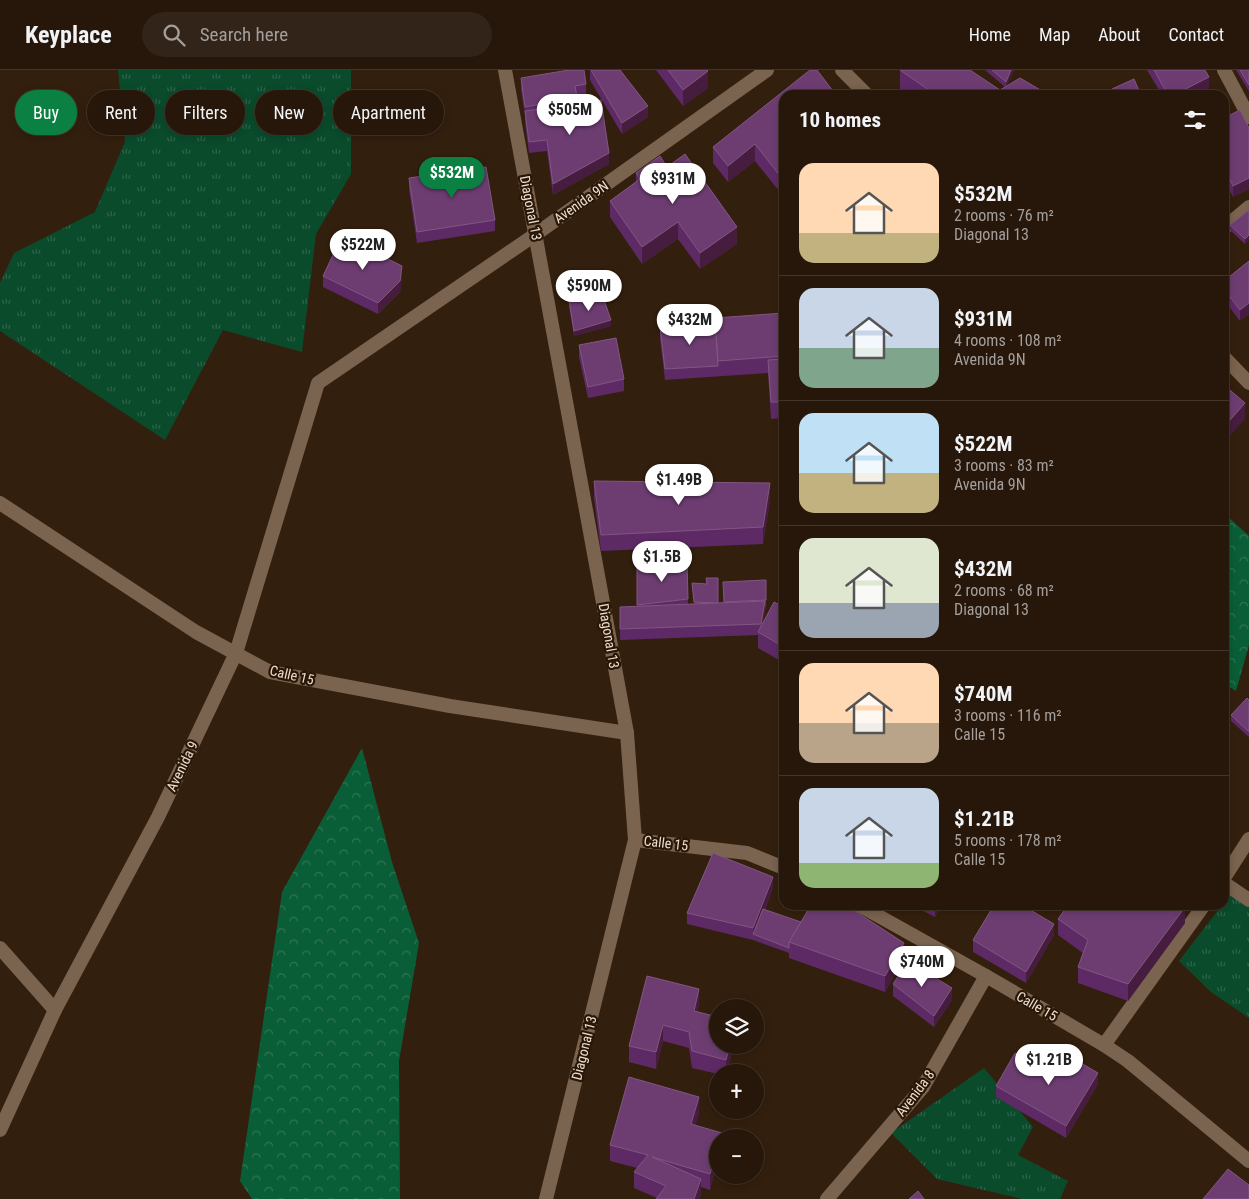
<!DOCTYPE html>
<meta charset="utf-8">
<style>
:root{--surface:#26170a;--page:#322418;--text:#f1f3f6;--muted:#a49f9c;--line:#42362b;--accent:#0b8043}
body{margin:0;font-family:"Roboto Condensed",sans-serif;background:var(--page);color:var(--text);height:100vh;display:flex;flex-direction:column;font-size:19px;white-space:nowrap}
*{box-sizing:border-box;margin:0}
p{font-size:16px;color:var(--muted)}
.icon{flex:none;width:28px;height:28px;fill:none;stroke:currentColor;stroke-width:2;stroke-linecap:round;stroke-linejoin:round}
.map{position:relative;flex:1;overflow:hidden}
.sheet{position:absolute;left:779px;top:20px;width:450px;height:820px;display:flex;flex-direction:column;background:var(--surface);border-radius:15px;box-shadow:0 2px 8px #0003,0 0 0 1px var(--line)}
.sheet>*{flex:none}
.top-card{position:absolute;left:15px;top:20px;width:475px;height:45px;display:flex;gap:10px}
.tools{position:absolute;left:709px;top:929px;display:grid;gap:10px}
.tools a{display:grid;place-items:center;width:55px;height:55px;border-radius:50%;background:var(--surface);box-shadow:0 2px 8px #0003,0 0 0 1px var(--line);font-size:25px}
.price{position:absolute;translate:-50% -42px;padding:0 11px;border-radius:18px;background:#fff;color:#222;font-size:16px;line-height:32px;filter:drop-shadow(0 1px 2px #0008)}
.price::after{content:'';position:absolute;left:50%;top:30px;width:15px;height:11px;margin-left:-8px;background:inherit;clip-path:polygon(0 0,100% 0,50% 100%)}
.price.on{background:var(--accent);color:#fff}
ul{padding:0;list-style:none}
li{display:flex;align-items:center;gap:15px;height:125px;padding:0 20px}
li+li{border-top:1px solid var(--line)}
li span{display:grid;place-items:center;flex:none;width:140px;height:100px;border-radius:15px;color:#555}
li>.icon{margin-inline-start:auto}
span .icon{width:60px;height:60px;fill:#fffc;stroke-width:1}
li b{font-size:21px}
h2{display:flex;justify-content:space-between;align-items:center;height:60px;padding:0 20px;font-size:21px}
.pill{padding:0 18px;border-radius:22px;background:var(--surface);box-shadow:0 2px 8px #0003,0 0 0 1px var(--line);font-size:18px;line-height:45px}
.pill.on{background:var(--accent);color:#fff}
header{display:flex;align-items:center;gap:30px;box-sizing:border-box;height:70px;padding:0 25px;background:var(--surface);border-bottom:1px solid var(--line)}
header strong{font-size:24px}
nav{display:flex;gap:28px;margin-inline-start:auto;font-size:18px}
.search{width:350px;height:45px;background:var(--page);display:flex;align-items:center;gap:12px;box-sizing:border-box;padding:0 18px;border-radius:28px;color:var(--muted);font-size:19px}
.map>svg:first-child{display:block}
</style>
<header>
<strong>Keyplace</strong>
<div class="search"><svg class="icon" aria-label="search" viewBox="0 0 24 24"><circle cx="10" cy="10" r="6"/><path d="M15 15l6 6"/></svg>Search here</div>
<nav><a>Home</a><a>Map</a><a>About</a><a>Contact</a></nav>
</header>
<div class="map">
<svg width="1249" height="1129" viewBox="0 0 1249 1129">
<defs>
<pattern id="grass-tufts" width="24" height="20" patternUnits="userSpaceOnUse" patternTransform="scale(1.25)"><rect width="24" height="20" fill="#0a4b2c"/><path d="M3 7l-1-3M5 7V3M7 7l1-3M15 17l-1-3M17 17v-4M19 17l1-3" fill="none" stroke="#2e644a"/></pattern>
<pattern id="forest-crowns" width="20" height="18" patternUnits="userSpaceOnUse" patternTransform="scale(1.25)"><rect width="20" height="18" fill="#0a5e37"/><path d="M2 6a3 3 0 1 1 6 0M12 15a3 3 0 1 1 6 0" fill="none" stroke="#2e7553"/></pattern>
</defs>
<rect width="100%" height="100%" fill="#331f0d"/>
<!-- grass -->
<g fill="url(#grass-tufts)">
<path d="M 118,0 L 351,0 L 351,104 L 316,164 L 302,282 L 223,260 L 165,370 L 0,261 L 0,213 L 14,183 L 95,142 L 125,72 Z"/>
<path d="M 1231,823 L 1249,835 L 1249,948 L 1211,922 L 1179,891 L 1222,835 L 1224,835 L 1224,833 Z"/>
<path d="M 984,998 L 1033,1057 L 1018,1085 L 1068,1111 L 1060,1129 L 1022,1129 L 937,1109 L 891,1063 Z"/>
</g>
<!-- forest -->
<g fill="url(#forest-crowns)">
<path d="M 1224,443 L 1249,466 L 1249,575 L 1236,621 L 1224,614 Z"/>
<path d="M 362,678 L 392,792 L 419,873 L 399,991 L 400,1129 L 252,1129 L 240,1111 L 282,822 Z"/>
</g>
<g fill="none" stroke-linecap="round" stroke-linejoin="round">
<!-- minor -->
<g stroke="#7a634f" stroke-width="14">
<path d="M 505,0 L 627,663 L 635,770 L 546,1129"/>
<path d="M 842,0 L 867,25"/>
<path d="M 1224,0 L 1249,47"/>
<path d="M 1224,158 L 1249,137"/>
<path d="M 1224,287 L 1249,313"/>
<path d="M 0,433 L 196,562 L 270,602 L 450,636 L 627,663"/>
<path d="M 635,770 L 747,783 L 784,798"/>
<path d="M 1224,808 L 1249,769"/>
<path d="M 1224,813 L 1249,830"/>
<path d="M 859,835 L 986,906 L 1104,975 L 1128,991 L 1249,1091"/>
<path d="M 0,878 L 55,940"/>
<path d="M 1104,975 L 1204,835"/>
<path d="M 0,1060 L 55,940 L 158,747 L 236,583 L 318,313 L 536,164 L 767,0"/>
<path d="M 827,1129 L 923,1017 L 986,906"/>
</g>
</g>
<!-- wall -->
<g fill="#5e2a66">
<path d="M 590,0 L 620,0 L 648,47 L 622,64 L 590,10 Z"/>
<path d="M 656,0 L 707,0 L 708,18 L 683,36 Z"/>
<path d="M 900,0 L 1000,20 L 1005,17 L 985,0 L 1014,0 L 1007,15 L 1049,25 L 906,25 L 900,21 Z"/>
<path d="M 1147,0 L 1205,0 L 1209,18 L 1195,25 L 1162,25 Z"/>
<path d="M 1236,0 L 1249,0 L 1249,21 Z"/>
<path d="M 521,8 L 586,14 L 586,25 L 577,27 L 577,34 L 609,94 L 553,125 L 547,81 L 529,83 L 525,52 L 525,45 L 521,20 Z"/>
<path d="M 784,25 L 784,127 L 755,91 L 728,112 L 713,93 L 713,77 Z"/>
<path d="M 1224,48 L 1249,58 L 1249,119 L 1233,127 L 1224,109 Z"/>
<path d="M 667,97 L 737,174 L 700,199 L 678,169 L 642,194 L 610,147 L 610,131 L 636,112 L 636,103 Z"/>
<path d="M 409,108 L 495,150 L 495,161 L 417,173 L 409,119 Z"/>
<path d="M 1249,140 L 1245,174 L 1230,160 L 1230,155 Z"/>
<path d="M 1249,191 L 1249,244 L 1240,251 L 1224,230 L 1224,211 Z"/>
<path d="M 323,206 L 402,207 L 400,222 L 378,244 L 323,217 Z"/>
<path d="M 569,230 L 611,256 L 574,266 L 569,236 Z"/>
<path d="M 784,243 L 784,348 L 771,349 L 768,303 L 665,310 L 660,268 L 660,257 L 715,253 Z"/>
<path d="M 579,275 L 624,309 L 624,321 L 588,328 L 579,287 Z"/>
<path d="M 594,411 L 770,430 L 763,474 L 601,481 L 594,428 Z"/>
<path d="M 637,493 L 687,493 L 688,534 L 694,534 L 692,513 L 706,514 L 706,508 L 718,533 L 724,533 L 766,510 L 766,535 L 763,552 L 784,537 L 784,593 L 758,578 L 758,565 L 620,570 L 620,537 L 637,536 Z"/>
<path d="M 1249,630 L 1249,667 L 1231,651 L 1231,645 Z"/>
<path d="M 773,818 L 765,840 L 904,889 L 885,922 L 789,888 L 789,883 L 753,870 L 687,854 L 687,843 Z"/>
<path d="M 912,835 L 941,835 L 935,847 Z"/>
<path d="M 1058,849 L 1185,853 L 1128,931 L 1078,913 L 1078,897 L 1083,883 L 1058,865 Z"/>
<path d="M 1054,865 L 1026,913 L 973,882 L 973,870 Z"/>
<path d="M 647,906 L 699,935 L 697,942 L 718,975 L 734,975 L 727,1002 L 718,1002 L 718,1004 L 692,998 L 689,978 L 663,971 L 656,999 L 629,992 L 629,976 Z"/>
<path d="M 893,914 L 952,930 L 934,957 L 893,926 Z"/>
<path d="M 1052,1004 L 1098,1014 L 1066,1068 L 996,1027 L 996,1016 Z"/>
<path d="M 699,1044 L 695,1056 L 722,1068 L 710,1120 L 701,1117 L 701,1126 L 657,1128 L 634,1118 L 634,1102 L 637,1098 L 610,1091 L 610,1075 Z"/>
</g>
<!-- shaded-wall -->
<g fill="#461d3e">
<path d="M 1011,0 L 1014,0 L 1006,18 L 1006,12 Z"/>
<path d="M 708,1 L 708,18 L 683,36 L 683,20 Z"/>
<path d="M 1209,7 L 1209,18 L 1195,25 L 1174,25 Z"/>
<path d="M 648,36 L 648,47 L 622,64 L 622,53 Z"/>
<path d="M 755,74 L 755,91 L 728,112 L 728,96 Z"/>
<path d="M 609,83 L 609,94 L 553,125 L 553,114 Z"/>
<path d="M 1249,108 L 1249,119 L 1233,127 L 1233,116 Z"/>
<path d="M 678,152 L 678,169 L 642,194 L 642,177 Z"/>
<path d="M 737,157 L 737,174 L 700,199 L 700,183 Z"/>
<path d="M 1249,165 L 1249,171 L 1245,174 L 1245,169 Z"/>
<path d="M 402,196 L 402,207 L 400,222 L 378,244 L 378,233 Z"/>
<path d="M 1249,233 L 1249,244 L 1240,251 L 1240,240 Z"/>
<path d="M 611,250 L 611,256 L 574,266 L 574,261 Z"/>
<path d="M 1245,333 L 1245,349 L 1224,373 L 1224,357 Z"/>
<path d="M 770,413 L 770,430 L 763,474 L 763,457 Z"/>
<path d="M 765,531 L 765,542 L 761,565 L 761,554 Z"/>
<path d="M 773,807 L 773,818 L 755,865 L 753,864 L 753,870 L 753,858 Z"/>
<path d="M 935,835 L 941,835 L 935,847 Z"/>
<path d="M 1185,837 L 1185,853 L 1128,931 L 1128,914 Z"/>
<path d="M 1054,854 L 1054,865 L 1026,913 L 1026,902 Z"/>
<path d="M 904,873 L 904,889 L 885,922 L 885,906 Z"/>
<path d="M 952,918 L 952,930 L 934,957 L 934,946 Z"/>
<path d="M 699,919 L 699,935 L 694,957 L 694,941 Z"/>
<path d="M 663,955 L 663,971 L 656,999 L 656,982 Z"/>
<path d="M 730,975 L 734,975 L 727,1002 L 726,1002 L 726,990 Z"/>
<path d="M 1098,1003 L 1098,1014 L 1066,1068 L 1066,1056 Z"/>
<path d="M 699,1027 L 699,1044 L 691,1071 L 691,1054 Z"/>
<path d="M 718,1078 L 718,1094 L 710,1120 L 710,1104 Z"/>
<path d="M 701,1109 L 701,1126 L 700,1129 L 694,1129 Z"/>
</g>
<!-- building -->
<g fill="#6d3d72" stroke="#815681">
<path d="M 569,0 L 584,0 L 586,14 L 575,16 L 577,27 L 525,37 L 521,8 Z"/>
<path d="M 591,0 L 620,0 L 648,36 L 622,53 Z"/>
<path d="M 668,0 L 707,0 L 708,1 L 683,20 Z"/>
<path d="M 810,0 L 817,0 L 836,25 L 784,25 L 784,111 L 755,74 L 728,96 L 713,77 Z"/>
<path d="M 900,0 L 970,0 L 1000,20 L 1020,8 L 1049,25 L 936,25 Z"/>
<path d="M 992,0 L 1011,0 L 1006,12 Z"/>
<path d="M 1154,0 L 1205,0 L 1209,7 L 1174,25 L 1168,25 Z"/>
<path d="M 1240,0 L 1249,0 L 1249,15 Z"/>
<path d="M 1134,9 L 1141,25 L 1115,25 L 1112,19 Z"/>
<path d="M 601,30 L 609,83 L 553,114 L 547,70 L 529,72 L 525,41 Z"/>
<path d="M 1240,40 L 1249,58 L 1249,108 L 1233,116 L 1224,98 L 1224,48 Z"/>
<path d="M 685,84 L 737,157 L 700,183 L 678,152 L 642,177 L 610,131 L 640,109 L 636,103 L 660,86 L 667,97 Z"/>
<path d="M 486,97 L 495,150 L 417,162 L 409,108 Z"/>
<path d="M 1249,140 L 1249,165 L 1245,169 L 1230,155 Z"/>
<path d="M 342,166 L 402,196 L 400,211 L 378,233 L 323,206 Z"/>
<path d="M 1249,191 L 1249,233 L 1240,240 L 1224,219 L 1224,211 Z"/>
<path d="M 602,224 L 611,250 L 574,261 L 569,230 Z"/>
<path d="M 784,243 L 784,286 L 718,291 L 715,248 Z"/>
<path d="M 715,253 L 718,296 L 665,299 L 660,257 Z"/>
<path d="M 616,268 L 624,309 L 588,317 L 579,275 Z"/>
<path d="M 784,289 L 784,332 L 771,332 L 768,290 Z"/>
<path d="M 1224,315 L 1245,333 L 1224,357 Z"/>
<path d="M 594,411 L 770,413 L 763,457 L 601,465 Z"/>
<path d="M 637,493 L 687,493 L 688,529 L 637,535 Z"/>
<path d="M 706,508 L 718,508 L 718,533 L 694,532 L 692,513 L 707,514 Z"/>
<path d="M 766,510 L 766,530 L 724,532 L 723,512 Z"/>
<path d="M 765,531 L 761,554 L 620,559 L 620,537 Z"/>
<path d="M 774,532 L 784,537 L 784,577 L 758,562 Z"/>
<path d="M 1247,628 L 1249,630 L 1249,662 L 1231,645 Z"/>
<path d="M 713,783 L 773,807 L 753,858 L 687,843 Z"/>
<path d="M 811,835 L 846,835 L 904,873 L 885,906 L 789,872 Z"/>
<path d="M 994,835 L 1022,835 L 1054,854 L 1026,902 L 973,870 Z"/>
<path d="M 1068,835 L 1180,835 L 1185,837 L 1128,914 L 1078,897 L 1088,870 L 1058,849 Z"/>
<path d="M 763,839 L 801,852 L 789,872 L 789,878 L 753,864 Z"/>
<path d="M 908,891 L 952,918 L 934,946 L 893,914 Z"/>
<path d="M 647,906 L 699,919 L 694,941 L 718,947 L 718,975 L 730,975 L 726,990 L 692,981 L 689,962 L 663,955 L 656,982 L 629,976 Z"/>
<path d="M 1015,983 L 1052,1004 L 1064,983 L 1098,1003 L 1066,1056 L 996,1016 Z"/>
<path d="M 629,1007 L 699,1027 L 691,1054 L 722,1063 L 720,1068 L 718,1068 L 718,1078 L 710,1104 L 652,1087 L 701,1109 L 694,1129 L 656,1129 L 666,1116 L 634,1102 L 648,1085 L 610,1075 Z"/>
<path d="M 1228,1099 L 1249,1115 L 1249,1129 L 1203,1129 Z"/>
<path d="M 918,1121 L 924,1129 L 909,1129 Z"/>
</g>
<g text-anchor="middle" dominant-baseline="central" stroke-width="4.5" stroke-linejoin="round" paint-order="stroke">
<!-- street labels -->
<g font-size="14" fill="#eddfd4" stroke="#291604">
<text transform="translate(581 132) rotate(-35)">Avenida 9N</text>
<text transform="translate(531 138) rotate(79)">Diagonal 13</text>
<text transform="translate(609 566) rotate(80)">Diagonal 13</text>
<text transform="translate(292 605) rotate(13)">Calle 15</text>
<text transform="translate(182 696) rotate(-64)">Avenida 9</text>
<text transform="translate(666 773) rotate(7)">Calle 15</text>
<text transform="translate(1037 936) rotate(30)">Calle 15</text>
<text transform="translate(584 978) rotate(-76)">Diagonal 13</text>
<text transform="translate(915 1023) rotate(-53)">Avenida 8</text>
</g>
</g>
</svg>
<div class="tools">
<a><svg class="icon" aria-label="layers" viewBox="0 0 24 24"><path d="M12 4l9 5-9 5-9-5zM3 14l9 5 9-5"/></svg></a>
<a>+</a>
<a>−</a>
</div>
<b class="price" style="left:570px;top:66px">$505M</b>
<b class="price on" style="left:452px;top:129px">$532M</b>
<b class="price" style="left:673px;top:135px">$931M</b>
<b class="price" style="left:363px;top:201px">$522M</b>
<b class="price" style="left:589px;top:242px">$590M</b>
<b class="price" style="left:690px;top:276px">$432M</b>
<b class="price" style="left:679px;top:436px">$1.49B</b>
<b class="price" style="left:662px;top:513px">$1.5B</b>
<b class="price" style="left:922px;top:918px">$740M</b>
<b class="price" style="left:1049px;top:1016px">$1.21B</b>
<div class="top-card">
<a class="pill on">Buy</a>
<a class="pill">Rent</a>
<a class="pill">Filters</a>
<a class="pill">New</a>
<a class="pill">Apartment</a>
</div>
<section class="sheet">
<h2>10 homes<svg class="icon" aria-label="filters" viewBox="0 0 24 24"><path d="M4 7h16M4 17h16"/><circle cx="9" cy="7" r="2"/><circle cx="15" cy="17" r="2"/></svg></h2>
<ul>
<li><span style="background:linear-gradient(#ffd9b3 70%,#c2b280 0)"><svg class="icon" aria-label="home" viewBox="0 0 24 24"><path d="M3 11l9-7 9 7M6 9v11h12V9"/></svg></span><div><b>$532M</b><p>2 rooms · 76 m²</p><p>Diagonal 13</p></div></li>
<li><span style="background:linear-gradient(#c9d6e8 60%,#7fa58c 0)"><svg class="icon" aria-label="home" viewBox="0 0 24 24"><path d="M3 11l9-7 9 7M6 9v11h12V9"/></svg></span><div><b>$931M</b><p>4 rooms · 108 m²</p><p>Avenida 9N</p></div></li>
<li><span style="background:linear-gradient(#bfe0f5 60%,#c2b280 0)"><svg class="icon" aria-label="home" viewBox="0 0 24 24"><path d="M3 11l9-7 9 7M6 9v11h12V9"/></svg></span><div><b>$522M</b><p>3 rooms · 83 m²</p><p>Avenida 9N</p></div></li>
<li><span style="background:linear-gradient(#dfe7d0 65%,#9aa5b1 0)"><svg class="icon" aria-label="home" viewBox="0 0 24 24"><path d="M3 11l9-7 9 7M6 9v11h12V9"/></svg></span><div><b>$432M</b><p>2 rooms · 68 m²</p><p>Diagonal 13</p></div></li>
<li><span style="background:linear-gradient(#ffd9b3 60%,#b9a48a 0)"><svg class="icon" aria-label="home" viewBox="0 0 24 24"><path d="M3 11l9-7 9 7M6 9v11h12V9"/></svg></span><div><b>$740M</b><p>3 rooms · 116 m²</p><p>Calle 15</p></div></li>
<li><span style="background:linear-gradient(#c9d6e8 75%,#8fb573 0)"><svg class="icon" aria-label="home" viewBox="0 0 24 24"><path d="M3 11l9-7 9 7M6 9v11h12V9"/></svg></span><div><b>$1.21B</b><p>5 rooms · 178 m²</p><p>Calle 15</p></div></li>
</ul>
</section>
</div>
